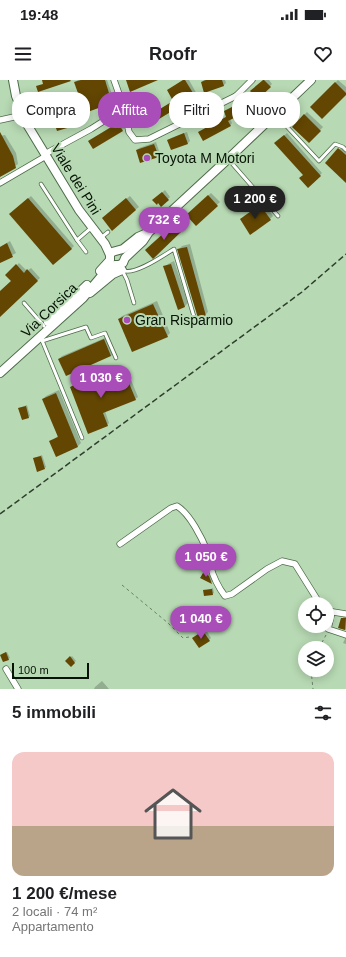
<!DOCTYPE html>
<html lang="it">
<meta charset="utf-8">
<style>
:root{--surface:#fff;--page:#f6f6f6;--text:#202124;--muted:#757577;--accent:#a94db8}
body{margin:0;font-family:Helvetica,sans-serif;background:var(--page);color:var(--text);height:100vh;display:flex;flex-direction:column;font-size:15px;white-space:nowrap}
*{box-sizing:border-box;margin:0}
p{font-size:13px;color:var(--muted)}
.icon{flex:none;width:22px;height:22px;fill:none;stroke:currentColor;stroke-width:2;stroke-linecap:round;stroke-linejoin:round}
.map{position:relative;height:609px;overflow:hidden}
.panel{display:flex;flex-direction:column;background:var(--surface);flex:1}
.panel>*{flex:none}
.hud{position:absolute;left:12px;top:12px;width:322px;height:36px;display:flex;gap:8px}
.buttons{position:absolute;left:298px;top:517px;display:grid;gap:8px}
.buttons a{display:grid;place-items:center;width:36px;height:36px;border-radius:50%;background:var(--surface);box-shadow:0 2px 10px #0003;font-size:20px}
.scale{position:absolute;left:12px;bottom:10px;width:77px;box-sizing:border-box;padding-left:4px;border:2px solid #071306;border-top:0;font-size:11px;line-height:14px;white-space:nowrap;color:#071306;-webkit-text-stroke:3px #b7d9b3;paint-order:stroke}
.price{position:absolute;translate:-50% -34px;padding:0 9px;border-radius:14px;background:var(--accent);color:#fff;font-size:13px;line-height:26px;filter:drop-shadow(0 1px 2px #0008)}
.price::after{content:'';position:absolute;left:50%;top:24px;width:12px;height:9px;margin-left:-6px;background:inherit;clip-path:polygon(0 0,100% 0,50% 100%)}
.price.current{background:#222;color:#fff}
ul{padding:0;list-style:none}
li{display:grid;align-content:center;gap:8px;height:212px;padding:0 12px}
li span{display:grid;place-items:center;height:124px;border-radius:12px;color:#555}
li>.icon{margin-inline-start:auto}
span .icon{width:72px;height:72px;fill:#fffc;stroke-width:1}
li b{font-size:17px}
h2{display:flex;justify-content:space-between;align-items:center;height:48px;padding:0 12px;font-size:17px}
.chip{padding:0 14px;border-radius:16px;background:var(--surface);box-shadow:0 2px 10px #0003;font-size:14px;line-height:36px}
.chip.current{background:var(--accent);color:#fff}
.status{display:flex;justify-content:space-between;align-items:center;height:28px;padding:0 20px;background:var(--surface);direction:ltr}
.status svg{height:11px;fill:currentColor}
header{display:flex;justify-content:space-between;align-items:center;height:52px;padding:0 12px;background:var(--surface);font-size:18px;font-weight:700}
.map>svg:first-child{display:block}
</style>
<div class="status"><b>19:48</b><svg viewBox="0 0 49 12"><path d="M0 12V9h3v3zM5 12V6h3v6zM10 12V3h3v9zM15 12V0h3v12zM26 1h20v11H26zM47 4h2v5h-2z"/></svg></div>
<header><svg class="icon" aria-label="menu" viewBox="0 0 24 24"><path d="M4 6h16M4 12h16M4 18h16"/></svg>Roofr<svg class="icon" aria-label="heart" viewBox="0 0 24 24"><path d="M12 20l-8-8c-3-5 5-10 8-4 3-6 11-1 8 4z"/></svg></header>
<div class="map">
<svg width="346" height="609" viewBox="0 0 346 609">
<rect width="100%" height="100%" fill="#b7d9b3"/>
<!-- shadow -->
<g fill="#0003">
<path d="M 78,0 L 107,0 L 114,20 L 112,23 L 85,31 L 75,2 Z"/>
<path d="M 183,0 L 189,0 L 199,18 L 197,21 L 143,40 L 174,21 L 168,10 Z"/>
<path d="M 204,0 L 225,0 L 226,3 L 224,5 L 202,2 Z"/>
<path d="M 264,0 L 269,0 L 272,4 L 258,18 L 252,11 Z"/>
<path d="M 338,0 L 346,7 L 346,13 L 311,27 Z"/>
<path d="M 67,13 L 76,42 L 73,45 L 48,22 L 51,19 Z"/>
<path d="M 240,22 L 245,30 L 230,39 L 232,43 L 230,46 L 199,52 L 227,36 L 225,31 Z"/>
<path d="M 307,32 L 323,47 L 309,62 L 293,47 Z"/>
<path d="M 120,41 L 125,48 L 122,50 L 89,61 Z"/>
<path d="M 187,52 L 190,61 L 188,63 L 172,69 L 168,60 L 171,58 Z"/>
<path d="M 287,53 L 322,93 L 308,107 L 304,95 L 276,63 Z"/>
<path d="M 5,55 L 16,73 L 18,84 L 0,96 L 0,56 Z"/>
<path d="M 156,62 L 160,74 L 158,76 L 137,70 L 139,68 Z"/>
<path d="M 342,67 L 346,71 L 346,101 L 326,83 Z"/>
<path d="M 165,110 L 170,117 L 168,119 L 158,122 L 154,120 Z"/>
<path d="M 211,113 L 220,122 L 196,144 L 188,135 Z"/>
<path d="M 31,116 L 74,166 L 71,169 L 14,131 Z"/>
<path d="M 130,116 L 139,127 L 135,130 L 106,135 Z"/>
<path d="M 264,123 L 273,136 L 270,139 L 244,136 Z"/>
<path d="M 179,140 L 186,147 L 153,177 L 147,170 Z"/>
<path d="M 10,161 L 16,173 L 0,182 L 0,167 Z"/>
<path d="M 190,164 L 208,232 L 205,235 L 178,170 L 182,166 Z"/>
<path d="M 174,181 L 188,223 L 185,226 L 178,228 L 165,187 L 168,184 Z"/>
<path d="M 19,183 L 27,191 L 31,188 L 40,198 L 0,236 L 0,212 L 12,200 L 7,195 Z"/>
<path d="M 157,221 L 170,253 L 167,256 L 119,239 L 122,236 Z"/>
<path d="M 107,257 L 114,273 L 111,276 L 59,279 L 62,276 Z"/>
<path d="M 127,290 L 138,317 L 135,319 L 105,331 L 109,343 L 107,345 L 71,307 L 73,305 L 101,294 L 103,299 Z"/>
<path d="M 59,310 L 81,363 L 78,366 L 56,375 L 51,361 L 58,356 L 43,319 L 46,316 Z"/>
<path d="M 27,325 L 30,336 L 29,337 L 19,328 Z"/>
<path d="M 42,375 L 46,387 L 45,388 L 34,378 Z"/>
<path d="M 205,492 L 210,495 L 213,501 L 212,502 L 202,497 Z"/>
<path d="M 213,508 L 214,513 L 212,514 L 205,511 Z"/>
<path d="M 344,536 L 346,537 L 346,550 L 339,547 Z"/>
<path d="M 206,550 L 211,558 L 209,560 L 196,556 Z"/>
<path d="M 346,557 L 346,564 L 343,563 Z"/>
<path d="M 7,572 L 10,578 L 8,579 L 2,574 Z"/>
<path d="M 72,576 L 76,581 L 71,585 L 67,581 Z"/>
<path d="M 102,601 L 109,609 L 94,609 L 95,607 Z"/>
</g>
<!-- building -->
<g fill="#624602">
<path d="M 42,0 L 70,0 L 71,1 L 38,12 L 36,6 L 43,4 Z"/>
<path d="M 81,0 L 105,0 L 112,23 L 85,33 L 74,2 Z"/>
<path d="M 126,0 L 158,0 L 130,12 Z"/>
<path d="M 183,0 L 185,0 L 198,21 L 180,32 L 177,28 L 146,47 L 142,40 L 173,21 L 167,10 Z"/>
<path d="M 206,0 L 222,0 L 224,6 L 204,13 L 201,2 Z"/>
<path d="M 263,0 L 264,0 L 271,7 L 258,19 L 250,11 Z"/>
<path d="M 335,2 L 346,13 L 346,15 L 322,39 L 310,27 Z"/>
<path d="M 64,16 L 74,46 L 57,51 L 47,21 Z"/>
<path d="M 238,24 L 244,33 L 228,41 L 231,46 L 203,61 L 198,52 L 226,37 L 224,31 Z"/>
<path d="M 304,34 L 321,51 L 309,63 L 292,47 Z"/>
<path d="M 118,43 L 123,51 L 93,69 L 88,61 Z"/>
<path d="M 0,52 L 13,76 L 16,88 L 0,97 Z"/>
<path d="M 184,53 L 188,64 L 171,70 L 167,60 Z"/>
<path d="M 284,55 L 321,96 L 308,108 L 299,98 L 303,95 L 274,63 Z"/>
<path d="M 154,64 L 159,77 L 140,83 L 136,70 Z"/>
<path d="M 338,68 L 346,75 L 346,103 L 325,83 Z"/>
<path d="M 162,112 L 169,120 L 161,127 L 158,123 L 157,125 L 152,120 Z"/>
<path d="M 208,115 L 218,126 L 196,146 L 186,135 Z"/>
<path d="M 28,118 L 72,169 L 53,185 L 9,134 Z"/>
<path d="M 126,118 L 136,130 L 112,151 L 102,138 Z"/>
<path d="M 260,125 L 271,140 L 250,155 L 240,139 Z"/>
<path d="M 176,142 L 183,150 L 153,179 L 145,170 Z"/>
<path d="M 7,163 L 13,177 L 0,183 L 0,167 Z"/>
<path d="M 187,167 L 206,236 L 198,238 L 177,169 Z"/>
<path d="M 16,184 L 24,193 L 27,189 L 38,201 L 0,237 L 0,211 L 11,201 L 5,195 Z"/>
<path d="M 171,184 L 185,227 L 178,230 L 163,186 Z"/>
<path d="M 153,224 L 168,257 L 132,272 L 118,239 Z"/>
<path d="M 104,259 L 111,276 L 66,296 L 58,279 Z"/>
<path d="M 124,291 L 136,320 L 103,333 L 108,346 L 88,354 L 70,307 L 99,295 L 101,300 Z"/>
<path d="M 56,313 L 78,367 L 56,377 L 49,361 L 58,357 L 42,319 Z"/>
<path d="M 26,326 L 29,338 L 22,340 L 18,328 Z"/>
<path d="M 41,376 L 45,389 L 37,392 L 33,378 Z"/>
<path d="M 203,493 L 209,496 L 212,504 L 200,498 Z"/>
<path d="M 212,509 L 213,515 L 204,516 L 203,510 Z"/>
<path d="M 341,538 L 346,538 L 345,550 L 338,548 Z"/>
<path d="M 203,551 L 210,561 L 199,568 L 192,558 Z"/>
<path d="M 6,572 L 9,580 L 3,582 L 0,575 Z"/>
<path d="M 70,576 L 75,583 L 71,587 L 65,581 Z"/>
</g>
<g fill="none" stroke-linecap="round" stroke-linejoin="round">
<defs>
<g id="lane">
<path d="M 276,35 L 319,81 L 335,64 L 343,67 L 346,70"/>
<path d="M 229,80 L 278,136"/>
<path d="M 41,104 L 77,160 L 91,148"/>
<path d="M 102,157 L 108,152"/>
<path d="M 77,160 L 86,172"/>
<path d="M 122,190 C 133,197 164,175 174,169 L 195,240"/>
<path d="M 122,190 L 127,200 L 134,223"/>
<path d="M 24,223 L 44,246"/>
<path d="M 41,258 L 82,358"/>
<path d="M 42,261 L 86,247 L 91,258 L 105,253 L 116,278"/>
</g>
<g id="street">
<path d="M 114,0 L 124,28 L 129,52 L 135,60 L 149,59 L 236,16 L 252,0"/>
<path d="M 236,16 L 264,44"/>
<path d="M 0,40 L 23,35"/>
<path d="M 45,74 L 91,49 L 124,28"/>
<path d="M 0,103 L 46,76"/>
<path d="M 120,464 L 171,428 L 177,426 C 190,434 202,458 208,473 C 209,476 209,481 210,485 C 213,496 218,507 225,516 L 232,514 L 267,489 L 282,481 L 295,484 L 320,524"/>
<path d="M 327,531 L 346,534"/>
<path d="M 332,532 L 328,549 L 346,555"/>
<path d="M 6,589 L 18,609"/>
</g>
<g id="secondary">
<path d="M 13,0 L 16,16 L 28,46 L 79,130 L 105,164 L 110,175"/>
<path d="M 100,191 L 110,180 L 110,175 L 112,172 L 123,169 L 138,157 L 147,153"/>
<path d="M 90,213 L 113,194 L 122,190"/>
<path d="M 48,242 L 87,205"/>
<path d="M 0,293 L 83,218 L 104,193 L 115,185 L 119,185 L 123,183 L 125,178 L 143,161 L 149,152 L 228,79 L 311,0"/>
</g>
</defs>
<!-- lane casing -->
<use href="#lane" stroke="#4e6c4a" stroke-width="4.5"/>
<!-- street casing -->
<use href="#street" stroke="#4e6c4a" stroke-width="7"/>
<!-- secondary casing -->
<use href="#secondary" stroke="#4e6c4a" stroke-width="10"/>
<!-- path -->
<g stroke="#6a8267" stroke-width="1" stroke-dasharray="3 3" stroke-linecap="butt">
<path d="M 122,505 L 168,543 L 183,558 L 189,557"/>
<path d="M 319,568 L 326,555"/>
<path d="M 311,590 L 313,609"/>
</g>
<!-- lane -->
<use href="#lane" stroke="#fff" stroke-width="3"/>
<!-- street -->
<use href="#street" stroke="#fff" stroke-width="5.5"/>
<!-- secondary -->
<use href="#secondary" stroke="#fff" stroke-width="8"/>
<!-- rail -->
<path stroke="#2e3f2c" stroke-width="1.5" stroke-dasharray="6 3" stroke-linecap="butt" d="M 0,434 L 302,212 L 346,174"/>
</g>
<!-- markers -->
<g fill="#a94db8" stroke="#b7d9b3" stroke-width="1.5">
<circle cx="147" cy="78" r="4"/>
<circle cx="127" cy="240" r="4"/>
</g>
<g text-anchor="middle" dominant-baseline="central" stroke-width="4" stroke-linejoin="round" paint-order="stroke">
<!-- poi labels -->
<g font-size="14" fill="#071306" stroke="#b7d9b3" text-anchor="start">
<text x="155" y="78">Toyota M Motori</text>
<text x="135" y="240">Gran Risparmio</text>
</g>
<!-- street labels -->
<g font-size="14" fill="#071306" stroke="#b7d9b3">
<text transform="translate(76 99) rotate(58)">Viale dei Pini</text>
<text transform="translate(49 230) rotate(-44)">Via Corsica</text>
</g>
</g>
</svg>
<div class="buttons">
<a><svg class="icon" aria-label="locate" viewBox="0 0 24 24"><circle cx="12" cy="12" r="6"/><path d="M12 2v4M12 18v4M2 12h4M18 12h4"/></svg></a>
<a><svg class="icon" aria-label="layers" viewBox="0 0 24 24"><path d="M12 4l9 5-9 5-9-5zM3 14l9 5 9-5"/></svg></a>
</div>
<div class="scale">100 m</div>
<b class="price current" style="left:255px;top:140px">1 200 €</b>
<b class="price" style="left:164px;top:161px">732 €</b>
<b class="price" style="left:101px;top:319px">1 030 €</b>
<b class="price" style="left:206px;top:498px">1 050 €</b>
<b class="price" style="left:201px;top:560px">1 040 €</b>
<div class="hud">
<a class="chip">Compra</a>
<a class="chip current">Affitta</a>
<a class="chip">Filtri</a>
<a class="chip">Nuovo</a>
</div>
</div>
<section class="panel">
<h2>5 immobili<svg class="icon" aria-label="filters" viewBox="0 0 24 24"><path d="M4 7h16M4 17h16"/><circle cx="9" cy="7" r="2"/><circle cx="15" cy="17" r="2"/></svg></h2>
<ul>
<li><span style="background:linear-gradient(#f6c9c9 60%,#b9a48a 0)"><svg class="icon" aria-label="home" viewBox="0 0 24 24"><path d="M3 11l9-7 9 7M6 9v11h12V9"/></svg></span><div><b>1 200 €/mese</b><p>2 locali · 74 m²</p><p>Appartamento</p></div></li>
</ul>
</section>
